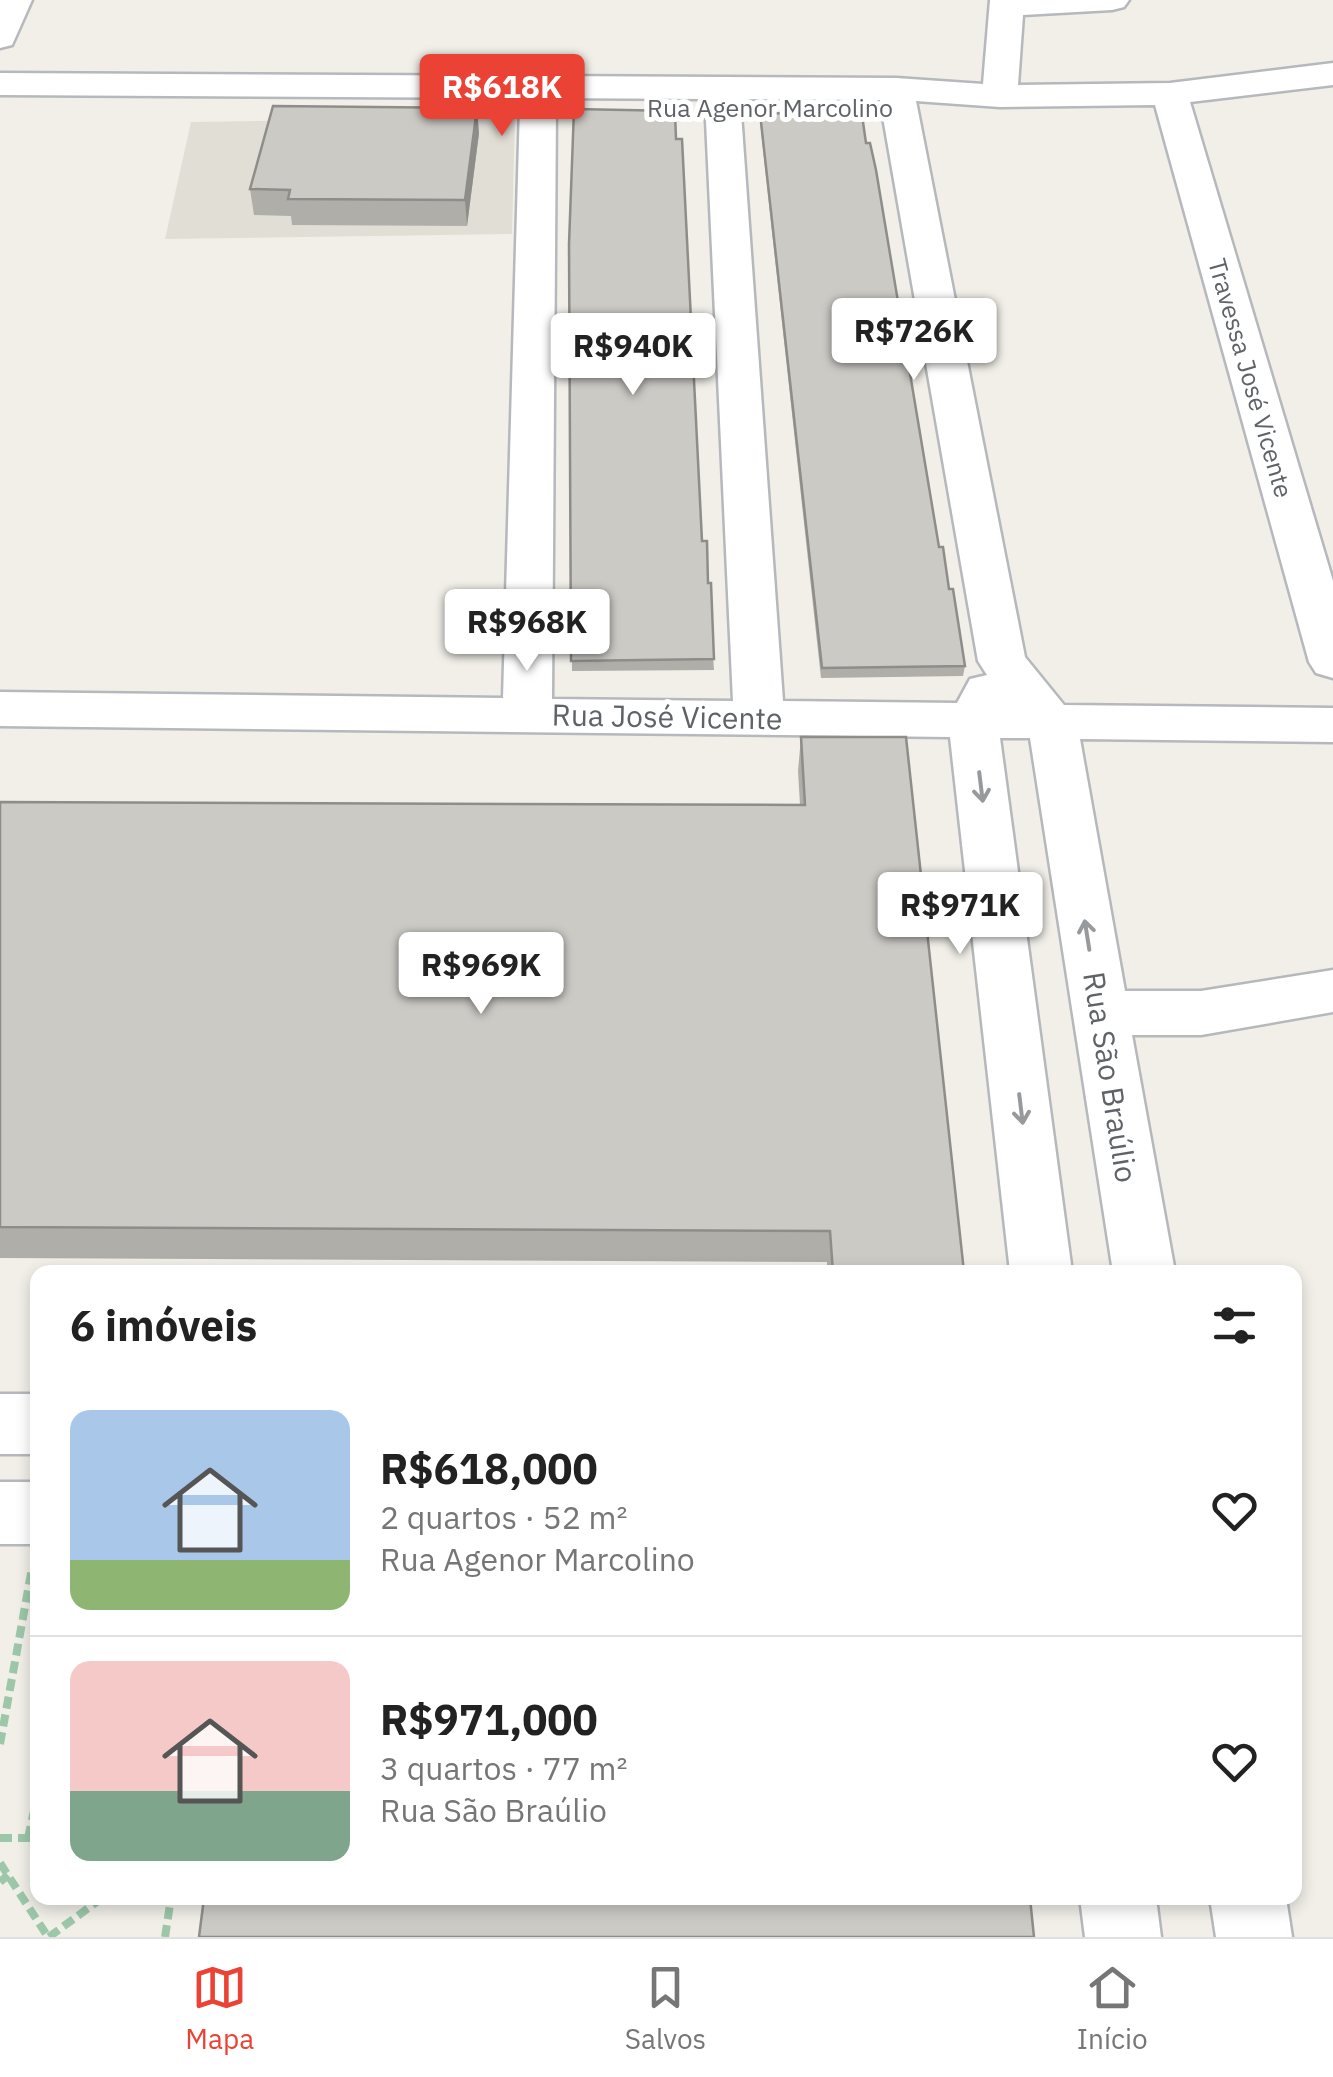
<!DOCTYPE html>
<html lang="pt">
<meta charset="utf-8">
<style>
:root{--surface:#fff;--page:#f6f6f6;--text:#222;--muted:#767676;--line:#e0e0e0;--accent:#ea4335}
body{margin:0;font-family:"IBM Plex Sans",sans-serif;background:var(--page);color:var(--text);height:100vh;display:flex;flex-direction:column;font-size:38px;white-space:nowrap}
*{box-sizing:border-box;margin:0}
p{font-size:32px;color:var(--muted)}
.icon{flex:none;width:55px;height:55px;fill:none;stroke:currentColor;stroke-width:2;stroke-linecap:round;stroke-linejoin:round}
.map{position:relative;flex:1;overflow:hidden}
.panel{position:absolute;left:30px;top:1265px;width:1272px;height:640px;display:flex;flex-direction:column;background:var(--surface);border-radius:20px;box-shadow:0 5px 15px #0003}
.panel>*{flex:none}
.price{position:absolute;translate:-50% -85px;padding:0 22px;border-radius:10px;background:#fff;color:#222;font-size:32px;line-height:65px;filter:drop-shadow(0 2px 5px #0008)}
.price::after{content:'';position:absolute;left:50%;top:60px;width:30px;height:22px;margin-left:-15px;background:inherit;clip-path:polygon(0 0,100% 0,50% 100%)}
.price.on{background:var(--accent);color:#fff}
ul{padding:0;list-style:none}
li{display:flex;align-items:center;gap:30px;height:250px;padding:0 40px}
li+li{border-top:2px solid var(--line)}
li span{display:grid;place-items:center;flex:none;width:280px;height:200px;border-radius:20px;color:#555}
li>.icon{margin-inline-start:auto}
span .icon{width:120px;height:120px;fill:#fffc;stroke-width:1}
li b{font-size:42px}
h2{display:flex;justify-content:space-between;align-items:center;height:120px;padding:0 40px;font-size:42px}
.tab-bar{display:flex;justify-content:space-around;align-items:center;height:140px;border-top:2px solid var(--line);background:var(--surface);font-size:28px;color:var(--muted)}
.tab-bar a{display:grid;justify-items:center;gap:5px}
.tab-bar .on{color:var(--accent)}
.map>svg:first-child{display:block}
</style>
<div class="map">
<svg width="1333" height="1937" viewBox="0 0 1333 1937">
<rect width="100%" height="100%" fill="#f1efe8"/>
<!-- education -->
<path fill="#e1ded6" d="M 515,117 L 512,234 L 165,239 L 191,122 Z"/>
<g fill="none" stroke-linecap="round" stroke-linejoin="round">
<defs>
<g id="minor">
<path d="M 0,0 L 32,0 L 12,45 L 0,48 Z"/>
<path d="M 990,0 L 1129,0 L 1124,7 L 1112,10 L 1023,15 L 1018,85 L 1170,83 L 1333,63 L 1333,85 L 1190,102 L 1333,581 L 1333,678 L 1316,673 L 1309,662 L 1155,105 L 1000,107 L 916,101 L 1025,657 L 1064,705 L 1333,708 L 1333,742 L 1080,739 L 1125,991 L 1201,991 L 1333,970 L 1333,1012 L 1201,1035 L 1132,1035 L 1175,1272 L 1113,1272 L 1030,738 L 1000,738 L 1072,1272 L 1010,1272 L 950,737 L 0,726 L 0,692 L 503,698 L 520,106 L 529,98 L 0,95 L 0,73 L 896,78 L 983,84 ZM 548,98 L 705,99 L 733,701 L 552,699 L 556,106 ZM 740,99 L 880,100 L 978,661 L 987,675 L 970,679 L 957,703 L 783,701 Z"/>
<rect x="0" y="1394" width="38" height="60"/>
<rect x="0" y="1482" width="38" height="62"/>
<path d="M 1080,1898 L 1156,1898 L 1161,1937 L 1085,1937 Z"/>
<path d="M 1210,1898 L 1286,1898 L 1292,1937 L 1216,1937 Z"/>
</g>
</defs>
<!-- minor casing -->
<use href="#minor" stroke="#b5b8bc" stroke-width="5"/>
<!-- path -->
<g stroke="#9cc7a9" stroke-width="8" stroke-dasharray="12 6" stroke-linecap="butt">
<path d="M 0,1744 L 32,1568"/>
<path d="M 0,1838 L 38,1838"/>
<path d="M 28,1838 L 38,1793"/>
<path d="M 0,1863 L 48,1937"/>
<path d="M 0,1882 L 8,1875"/>
<path d="M 49,1937 L 102,1898"/>
<path d="M 165,1937 L 171,1898"/>
</g>
<!-- minor -->
<use href="#minor" fill="#fff" fill-rule="evenodd"/>
</g>
<!-- wall -->
<g fill="#afaea9">
<path d="M 760,113 L 866,143 L 939,547 L 949,589 L 965,666 L 963,676 L 821,678 L 760,122 Z"/>
<path d="M 479,133 L 467,226 L 292,225 L 291,216 L 254,215 L 250,189 Z"/>
<path d="M 676,139 L 702,541 L 708,583 L 714,670 L 572,671 L 569,244 Z"/>
<path d="M 801,737 L 964,1272 L 827,1272 L 827,1262 L 0,1258 L 0,802 L 800,805 L 798,771 Z"/>
</g>
<!-- shaded-wall -->
<path fill="#8f8d8a" d="M 477,108 L 479,133 L 467,226 L 465,200 Z"/>
<!-- building -->
<g fill="#cccac5" stroke="#8f8d8a" stroke-width="2.5">
<path d="M 273,106 L 477,108 L 465,200 L 288,199 L 290,190 L 250,189 Z"/>
<path d="M 574,109 L 675,111 L 676,139 L 682,139 L 702,541 L 707,541 L 708,583 L 711,583 L 714,659 L 571,661 L 569,244 Z"/>
<path d="M 760,113 L 862,115 L 866,143 L 870,143 L 876,170 L 939,547 L 943,547 L 949,589 L 953,589 L 965,666 L 822,668 Z"/>
<path d="M 801,737 L 906,737 L 964,1272 L 833,1272 L 830,1231 L 0,1227 L 0,802 L 805,805 Z"/>
<path d="M 204,1898 L 1030,1898 L 1034,1937 L 199,1937 Z"/>
</g>
<!-- one-way arrows -->
<defs><path id="oneway-shaft" d="M-6 0H5M1.5-3L5.5 0L1.5 3" fill="none" stroke-width="1.6" stroke-linecap="round" stroke-linejoin="round" transform="scale(2.5)"/></defs>
<g stroke="#979a9d">
<use href="#oneway-shaft" transform="translate(981 787) rotate(83)"/>
<use href="#oneway-shaft" transform="translate(1087 935) rotate(-99)"/>
<use href="#oneway-shaft" transform="translate(1021 1109) rotate(83)"/>
</g>
<g text-anchor="middle" dominant-baseline="central" stroke-width="10" stroke-linejoin="round" paint-order="stroke">
<!-- far-street labels -->
<g font-size="25" fill="#5f6368" stroke="#fff">
<text x="770" y="107">Rua Agenor Marcolino</text>
<text transform="translate(1251 378) rotate(74)">Travessa José Vicente</text>
</g>
<!-- street labels -->
<g font-size="30" fill="#5f6368" stroke="#fff">
<text transform="translate(667 716) rotate(1)">Rua José Vicente</text>
<text transform="translate(1111 1077) rotate(81)">Rua São Braúlio</text>
</g>
</g>
</svg>
<b class="price on" style="left:502px;top:139px">R$618K</b>
<b class="price" style="left:914px;top:383px">R$726K</b>
<b class="price" style="left:633px;top:398px">R$940K</b>
<b class="price" style="left:527px;top:674px">R$968K</b>
<b class="price" style="left:960px;top:957px">R$971K</b>
<b class="price" style="left:481px;top:1017px">R$969K</b>
<section class="panel">
<h2>6 imóveis<svg class="icon" aria-label="filters" viewBox="0 0 24 24"><path d="M4 7h16M4 17h16"/><circle cx="9" cy="7" r="2"/><circle cx="15" cy="17" r="2"/></svg></h2>
<ul>
<li><span style="background:linear-gradient(#a9c7e8 75%,#8fb573 0)"><svg class="icon" aria-label="home" viewBox="0 0 24 24"><path d="M3 11l9-7 9 7M6 9v11h12V9"/></svg></span><div><b>R$618,000</b><p>2 quartos · 52 m²</p><p>Rua Agenor Marcolino</p></div><svg class="icon" aria-label="heart" viewBox="0 0 24 24"><path d="M12 20l-8-8c-3-5 5-10 8-4 3-6 11-1 8 4z"/></svg></li>
<li><span style="background:linear-gradient(#f6c9c9 65%,#7fa58c 0)"><svg class="icon" aria-label="home" viewBox="0 0 24 24"><path d="M3 11l9-7 9 7M6 9v11h12V9"/></svg></span><div><b>R$971,000</b><p>3 quartos · 77 m²</p><p>Rua São Braúlio</p></div><svg class="icon" aria-label="heart" viewBox="0 0 24 24"><path d="M12 20l-8-8c-3-5 5-10 8-4 3-6 11-1 8 4z"/></svg></li>
</ul>
</section>
</div>
<nav class="tab-bar">
<a class="on"><svg class="icon" aria-label="map" viewBox="0 0 24 24"><path d="M3 6l6-2 6 2 6-2v14l-6 2-6-2-6 2zM9 4v14M15 6v14"/></svg>Mapa</a>
<a><svg class="icon" aria-label="saved" viewBox="0 0 24 24"><path d="M7 4h10v16l-5-4-5 4z"/></svg>Salvos</a>
<a><svg class="icon" aria-label="home" viewBox="0 0 24 24"><path d="M3 11l9-7 9 7M6 9v11h12V9"/></svg>Início</a>
</nav>
